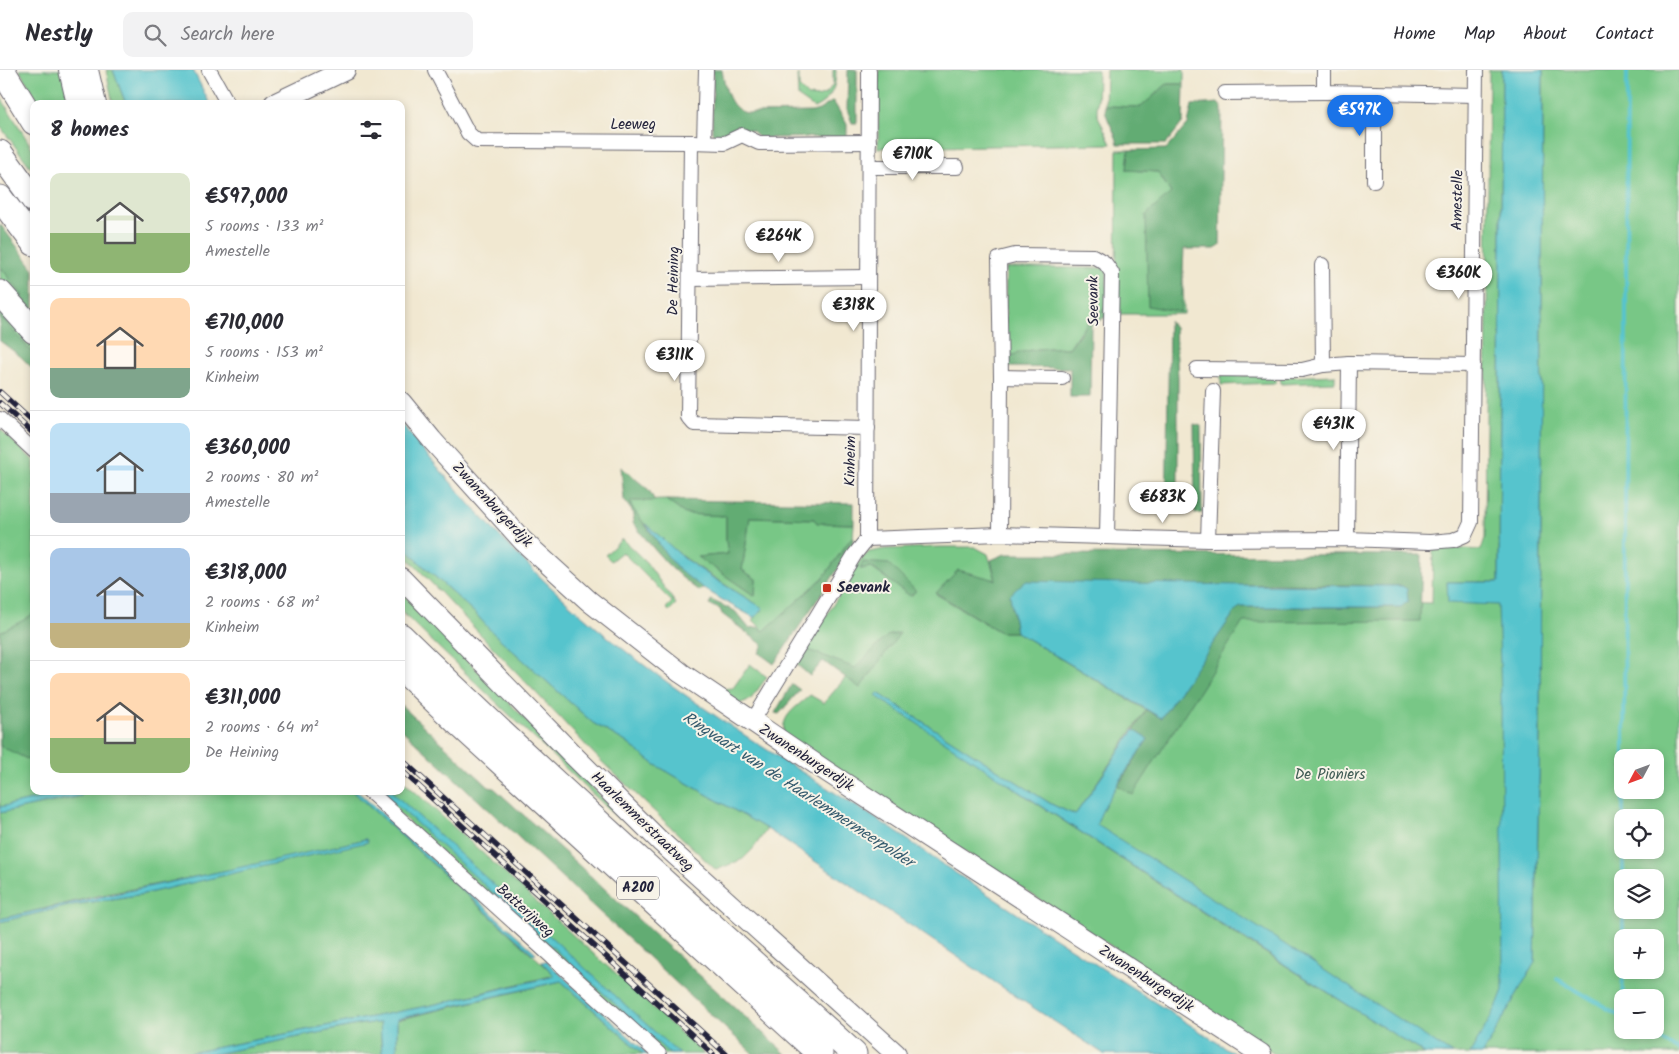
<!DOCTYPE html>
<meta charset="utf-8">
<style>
:root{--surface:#fff;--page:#f2f2f3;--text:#2b2b33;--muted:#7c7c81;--line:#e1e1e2;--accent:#1a73e8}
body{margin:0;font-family:Kalam,sans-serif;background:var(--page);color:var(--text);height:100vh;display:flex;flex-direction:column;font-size:19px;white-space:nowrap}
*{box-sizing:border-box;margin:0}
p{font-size:16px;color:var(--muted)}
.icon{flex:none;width:28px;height:28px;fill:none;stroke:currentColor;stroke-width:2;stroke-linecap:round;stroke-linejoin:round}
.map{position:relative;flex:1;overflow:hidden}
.details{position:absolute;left:30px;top:30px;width:375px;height:695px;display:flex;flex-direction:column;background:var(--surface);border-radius:10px;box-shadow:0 2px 8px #0003}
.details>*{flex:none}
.needle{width:32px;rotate:229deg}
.tools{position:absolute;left:1614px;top:679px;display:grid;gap:10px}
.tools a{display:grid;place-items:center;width:50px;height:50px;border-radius:10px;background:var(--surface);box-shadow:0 2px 8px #0003;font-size:25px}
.price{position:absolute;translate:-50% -42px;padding:0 11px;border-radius:18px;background:#fff;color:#222;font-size:16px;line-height:32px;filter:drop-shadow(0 1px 2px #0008)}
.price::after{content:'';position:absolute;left:50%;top:30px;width:15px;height:11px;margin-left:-8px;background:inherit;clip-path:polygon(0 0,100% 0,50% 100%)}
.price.current{background:var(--accent);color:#fff}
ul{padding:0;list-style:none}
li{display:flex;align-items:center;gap:15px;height:125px;padding:0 20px}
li+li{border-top:1px solid var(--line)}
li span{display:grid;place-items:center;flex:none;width:140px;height:100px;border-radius:10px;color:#555}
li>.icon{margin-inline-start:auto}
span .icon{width:60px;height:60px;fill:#fffc;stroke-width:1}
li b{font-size:21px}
h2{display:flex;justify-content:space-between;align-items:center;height:60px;padding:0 20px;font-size:21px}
header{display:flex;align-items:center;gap:30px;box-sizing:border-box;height:70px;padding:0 25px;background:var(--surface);border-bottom:1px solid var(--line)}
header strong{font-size:24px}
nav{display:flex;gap:28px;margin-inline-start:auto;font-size:18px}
.search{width:350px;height:45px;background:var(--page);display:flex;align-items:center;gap:12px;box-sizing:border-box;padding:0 18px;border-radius:10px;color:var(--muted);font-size:19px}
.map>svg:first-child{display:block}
</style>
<header>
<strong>Nestly</strong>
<div class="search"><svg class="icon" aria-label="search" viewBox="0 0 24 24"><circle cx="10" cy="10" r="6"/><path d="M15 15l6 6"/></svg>Search here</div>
<nav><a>Home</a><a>Map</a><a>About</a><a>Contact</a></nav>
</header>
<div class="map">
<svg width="1679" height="984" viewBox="0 0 1679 984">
<rect width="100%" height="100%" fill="#f7f3e8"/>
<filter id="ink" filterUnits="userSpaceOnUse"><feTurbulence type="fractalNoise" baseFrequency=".02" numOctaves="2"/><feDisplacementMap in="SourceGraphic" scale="10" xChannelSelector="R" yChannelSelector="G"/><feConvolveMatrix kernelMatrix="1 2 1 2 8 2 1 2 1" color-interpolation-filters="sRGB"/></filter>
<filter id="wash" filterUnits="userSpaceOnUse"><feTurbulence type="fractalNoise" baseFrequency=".0096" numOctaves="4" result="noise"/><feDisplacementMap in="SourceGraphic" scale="20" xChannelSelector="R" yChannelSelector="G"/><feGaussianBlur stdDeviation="1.12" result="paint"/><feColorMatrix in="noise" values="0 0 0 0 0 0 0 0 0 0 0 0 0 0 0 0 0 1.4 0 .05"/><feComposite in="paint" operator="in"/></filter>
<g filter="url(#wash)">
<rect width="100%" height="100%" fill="#f1e8d1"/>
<!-- green -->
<g fill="#78c786" stroke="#4d7460" fill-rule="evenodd">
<path d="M 19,0 L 63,0 L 70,34 L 40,34 Z"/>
<path d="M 106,0 L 113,0 L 126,34 L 113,34 Z"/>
<path d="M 833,0 L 836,0 C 836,18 831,30 814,38 L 798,27 L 797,5 L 799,4 L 799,17 L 808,26 L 818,27 L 827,23 L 833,14 Z"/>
<path d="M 879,0 L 1098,0 L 1097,44 L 1111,74 L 878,78 Z"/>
<path d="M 1106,0 L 1184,0 L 1184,14 L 1167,14 L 1141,37 L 1105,36 Z"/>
<path d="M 1489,0 L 1502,0 L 1499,512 L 1447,512 L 1448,520 L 1502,533 L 1510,924 L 1475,984 L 1442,984 L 1088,756 L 1231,531 L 1432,533 L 1433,477 L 1481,480 L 1485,468 Z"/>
<path d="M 1543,0 L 1679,0 L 1679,984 L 1483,984 L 1535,891 L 1540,665 ZM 1622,688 L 1655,688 L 1655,720 L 1622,720 ZM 1622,748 L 1655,748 L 1655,780 L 1622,780 ZM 1622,808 L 1655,808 L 1655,840 L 1622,840 ZM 1622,868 L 1655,868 L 1655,900 L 1622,900 ZM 1622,928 L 1655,928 L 1655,960 L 1622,960 Z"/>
<path d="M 0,26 L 34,81 L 34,102 L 0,56 Z"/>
<path d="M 1117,80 L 1129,80 L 1127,100 L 1158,102 L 1171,123 L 1182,171 L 1184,244 L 1116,244 Z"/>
<path d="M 0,196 L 24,227 C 2,220 0,219 0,196 Z"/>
<path d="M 1006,198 L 1107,198 L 1107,237 L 1080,261 L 1069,278 C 1046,277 1027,279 1005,288 Z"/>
<path d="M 0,235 L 34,274 L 34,285 L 0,246 Z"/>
<path d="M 1221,305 L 1276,306 L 1276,313 L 1221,315 Z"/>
<path d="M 1335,305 L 1335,312 L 1281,314 L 1280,307 Z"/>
<path d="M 0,359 L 34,391 L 34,721 L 72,721 L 0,737 Z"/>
<path d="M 666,430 L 685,444 L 726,446 L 726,471 L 728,484 L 699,487 L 755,526 L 756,509 L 742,500 L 750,447 L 814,449 L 818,453 L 854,454 L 853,468 L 851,468 L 823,508 L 764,561 L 753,550 L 760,543 L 762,538 C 734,520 636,463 630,431 Z"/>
<path d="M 622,469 L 646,492 L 676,534 L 669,541 L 666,538 L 672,532 L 622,482 L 611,491 L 605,485 Z"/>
<path d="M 401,473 L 419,492 L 476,544 L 492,562 L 593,653 L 626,672 L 654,694 L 767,759 L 753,779 L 743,789 L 716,800 L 599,689 L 401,481 Z"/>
<path d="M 940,477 L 975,477 L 988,484 L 996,510 L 958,501 L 936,524 L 1000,562 L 1016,562 L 1146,640 L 1075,745 L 1051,734 L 878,623 L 1024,725 L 1234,863 L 1425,984 L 1274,984 L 1087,860 L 784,666 C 780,645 796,638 810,625 L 824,633 L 846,607 L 860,617 L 899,563 L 887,566 L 855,599 L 806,579 L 861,489 L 869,482 L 885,479 ZM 889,494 L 915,521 L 911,526 L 870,497 L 861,499 Z"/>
<path d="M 401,522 L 618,744 L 620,750 L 414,554 L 401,541 Z"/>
<path d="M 750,594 L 767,607 L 751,629 L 739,634 L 719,619 L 733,618 Z"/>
<path d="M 401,709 L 704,984 L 664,984 L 374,721 L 401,721 Z"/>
<path d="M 85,721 L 352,721 L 555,905 L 432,935 L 184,984 L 0,984 L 0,852 L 73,835 L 144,824 L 367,771 L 366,769 L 260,794 L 97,826 L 0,849 L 0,743 L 81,726 Z"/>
<path d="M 561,911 L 643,984 L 397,984 L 397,950 Z"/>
<path d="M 380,953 L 382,984 L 215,984 L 362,954 Z"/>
</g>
<!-- forest -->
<g fill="#62ac73" stroke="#426757">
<path d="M 713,0 L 722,0 C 725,16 728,39 747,43 L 812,42 L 819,40 L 833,31 L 847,54 L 847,67 L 759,68 L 753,61 L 743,59 L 730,67 L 717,68 L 712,62 Z"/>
<path d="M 848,0 L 857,0 L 857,53 L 852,53 L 847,39 Z"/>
<path d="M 1167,14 L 1184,14 L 1183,52 L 1166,74 L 1118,74 C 1115,60 1105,49 1105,36 L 1141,37 Z"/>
<path d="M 1218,33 L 1222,38 L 1220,176 L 1215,179 L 1184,179 L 1181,242 L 1148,236 L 1146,145 L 1171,123 L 1158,102 L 1127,100 L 1129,80 L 1166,79 L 1188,54 L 1192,35 Z"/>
<path d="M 0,154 L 34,199 L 34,250 L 8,222 L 23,226 L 0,196 Z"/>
<path d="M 1107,237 L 1106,247 L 1091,255 L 1090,327 L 1070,327 L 1070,298 L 1006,297 L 1005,288 C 1026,279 1046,277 1069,278 L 1091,248 Z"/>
<path d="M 0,246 L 34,285 L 34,300 L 20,286 L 0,271 Z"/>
<path d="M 1169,251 L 1175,258 L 1178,307 L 1178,428 L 1166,450 Z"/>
<path d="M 1194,354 L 1201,356 L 1202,443 L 1195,444 Z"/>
<path d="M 621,397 L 649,420 L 655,431 L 631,431 L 631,436 L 678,499 L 704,517 L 699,521 C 670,500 655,481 633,453 L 634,444 L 624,430 Z"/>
<path d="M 666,430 L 854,433 L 854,454 L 817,453 L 814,449 L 750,447 L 742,500 L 756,509 L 755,526 L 698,487 L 728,484 L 726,471 L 726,446 L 685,444 Z"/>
<path d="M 851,468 L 853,468 L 853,477 L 774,594 L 759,583 L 763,575 L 722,544 L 720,539 L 709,535 L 711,530 L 735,541 L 749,558 L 758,557 L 764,561 L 823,508 Z"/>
<path d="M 1005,484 L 1422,485 L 1420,551 L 1243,552 L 1133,725 L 1118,716 L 1148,669 L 1134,660 L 1146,640 L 1161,648 L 1236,540 L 1240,537 L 1401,537 L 1402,516 L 1273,514 L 1010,525 L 1016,562 L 1000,562 L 936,523 L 958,500 L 996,510 L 991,490 Z"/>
<path d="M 863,492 L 889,494 L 916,521 L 910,526 L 871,497 L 860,499 Z"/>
<path d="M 34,543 L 34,691 L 31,691 L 0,676 L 0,562 L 24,550 Z"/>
<path d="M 900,563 L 860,618 L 823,591 L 810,606 L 796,594 L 806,579 L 855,598 L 887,566 Z"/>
<path d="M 792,614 L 800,620 L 779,644 L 775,643 Z"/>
<path d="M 401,635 L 489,717 L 494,718 L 786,984 L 753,984 L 748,979 L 401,659 Z"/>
</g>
<!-- water -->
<g fill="#57c4cd" stroke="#3c7384">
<path d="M 113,0 L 193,0 L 210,34 L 126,34 Z"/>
<path d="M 1502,0 L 1543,0 L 1540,665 L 1535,892 L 1483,984 L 1470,984 L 1496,938 L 1503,920 L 1501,626 L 1498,535 L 1448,533 L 1447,512 L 1499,512 Z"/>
<path d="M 401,353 C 461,427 525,498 598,559 C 688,633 788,693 886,755 C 908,769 929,786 951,800 C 1045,863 1140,922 1235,984 L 1104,984 L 1020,929 L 767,759 L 654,694 L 626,672 L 593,653 L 492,562 L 476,544 L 419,492 L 401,473 Z"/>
<path d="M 646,454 L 685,489 L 713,508 L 763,538 L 755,548 C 731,535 697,517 678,498 C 665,485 656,469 646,454 Z"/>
<path d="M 1025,511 L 1239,515 L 1402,516 L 1407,519 L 1408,531 L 1401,537 L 1240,537 L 1234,543 L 1161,648 L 1016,562 L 1010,525 Z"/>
<path d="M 878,623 L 1051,734 L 1075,745 L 1134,660 L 1148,669 C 1136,688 1100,736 1097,755 L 1275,868 L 1452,984 L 1425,984 C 1240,867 1058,748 876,626 Z"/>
<path d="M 72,721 L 85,721 L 81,726 L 0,743 L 0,737 Z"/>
<path d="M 352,721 L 357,721 L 536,883 L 533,884 Z"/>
<path d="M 381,721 L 391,721 L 679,984 L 670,984 Z"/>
<path d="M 366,769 L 368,772 L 144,824 L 73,835 L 0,852 L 0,849 C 122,821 245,798 366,769 Z"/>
<path d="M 546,891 L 648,984 L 643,984 L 561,911 L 397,949 L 397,984 L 382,984 L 380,953 L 362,954 L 215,984 L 184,984 L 432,935 L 555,906 L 542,892 Z"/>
</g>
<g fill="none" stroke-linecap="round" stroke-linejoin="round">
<!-- stream -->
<g stroke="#57c4cd" stroke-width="4">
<path d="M 1624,688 L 1627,0"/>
<path d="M 1623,748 L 1623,720"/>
<path d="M 1623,808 L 1623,780"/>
<path d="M 1623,868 L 1623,840"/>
<path d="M 1557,909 L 1622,947"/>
<path d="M 1619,945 L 1622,937 L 1623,900"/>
<path d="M 1644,960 L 1679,980"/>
</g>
</g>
</g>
<g filter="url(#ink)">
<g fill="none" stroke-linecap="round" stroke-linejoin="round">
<defs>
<g id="street">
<path d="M 209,0 L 228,34"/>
<path d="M 435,0 L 468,63 L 477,71 L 691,72 L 725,73 L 742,65 L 759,73 L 869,72"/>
<path d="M 1324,0 L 1324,22 L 1475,25"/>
<path d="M 1225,23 L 1324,22"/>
<path d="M 1374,23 L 1374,111"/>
<path d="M 691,72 L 688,347 L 694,354 L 868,358"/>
<path d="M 704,72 L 706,0"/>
<path d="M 869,97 L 957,97"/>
<path d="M 1322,195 L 1323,295 L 1349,293 L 1473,295"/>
<path d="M 690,209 L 868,207"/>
<path d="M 1197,299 L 1302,300 L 1323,295"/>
<path d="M 1001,307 L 1062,308"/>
<path d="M 0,349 L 34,381"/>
<path d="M 1000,464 L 1001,307 L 999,189 L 1015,185 L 1093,186 L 1105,193 L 1112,203 L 1107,467"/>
<path d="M 867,469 L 1000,464 L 1208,470 L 1347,469 L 1430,472 L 1453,470 L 1465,465 L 1471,452 L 1476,0"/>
<path d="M 1347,469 L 1349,293"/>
<path d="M 1208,470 L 1213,321"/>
<path d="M 752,652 L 855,484 L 867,469 L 869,0"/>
<path d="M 369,721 L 659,984"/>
</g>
<g id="secondary">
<path d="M 69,0 L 77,34"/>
<path d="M 88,0 L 96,34"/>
<path d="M 274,34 L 345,0"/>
<path d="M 401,332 L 432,370 L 523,471 L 589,531 L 681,603 L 829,703 L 1261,984"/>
<path d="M 401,508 L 574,686 L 660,771 L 896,984"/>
</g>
<g id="highway">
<path d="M 2,0 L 34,52"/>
<path d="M 0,83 L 34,130"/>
<path d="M 0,128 L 34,173"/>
<path d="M 0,223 L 34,261"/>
<path d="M 401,566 C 548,710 702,846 854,984"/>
<path d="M 401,598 L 456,651 L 820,984"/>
</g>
</defs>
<!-- street casing -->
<use href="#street" stroke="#6a6770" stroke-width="16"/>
<!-- secondary casing -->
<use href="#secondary" stroke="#6a6770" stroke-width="22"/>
<!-- highway casing -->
<use href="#highway" stroke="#6a6770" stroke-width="27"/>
<!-- street -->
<use href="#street" stroke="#fff" stroke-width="14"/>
<!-- secondary -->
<use href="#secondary" stroke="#fff" stroke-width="20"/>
<!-- highway -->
<use href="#highway" stroke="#fff" stroke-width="25"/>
<defs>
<g id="rail">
<path d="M 0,322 L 34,353"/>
<path d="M 0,333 L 34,364"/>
<path d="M 401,689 L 726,984"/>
<path d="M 401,700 L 713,984"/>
</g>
</defs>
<!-- rail casing -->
<use href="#rail" stroke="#22223b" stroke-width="5.5"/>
<!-- rail -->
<use href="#rail" stroke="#f7f3e8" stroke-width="4" stroke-dasharray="11" stroke-linecap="butt"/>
</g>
</g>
<!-- markers -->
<rect fill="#c8321e" stroke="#f7f3e8" stroke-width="2" x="822" y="513" width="10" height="10" rx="2.5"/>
<g text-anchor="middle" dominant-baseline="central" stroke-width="4" stroke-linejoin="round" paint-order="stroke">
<!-- shield labels -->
<rect fill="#f7f3e8" stroke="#62616f" stroke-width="1" x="617" y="806.5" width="42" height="23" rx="4"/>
<g font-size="14" font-weight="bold" fill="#22223b">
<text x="638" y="818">A200</text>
</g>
<!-- street labels -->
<g font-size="15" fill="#22223b" stroke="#f7f3e8">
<text x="633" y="55">Leeweg</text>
<text transform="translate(1458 130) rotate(-89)">Amestelle</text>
<text transform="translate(674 211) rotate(-89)">De Heining</text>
<text transform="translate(1094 231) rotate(-91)">Seevank</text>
<text transform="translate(851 391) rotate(-89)">Kinheim</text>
<text transform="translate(492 435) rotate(47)">Zwanenburgerdijk</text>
<text transform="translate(806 688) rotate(33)">Zwanenburgerdijk</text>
<text transform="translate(642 752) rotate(44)">Haarlemmerstraatweg</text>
<text transform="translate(525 841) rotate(42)">Batterijweg</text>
<text transform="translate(1146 909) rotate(33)">Zwanenburgerdijk</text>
</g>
<!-- poi labels -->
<g font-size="15" font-weight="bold" fill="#22223b" stroke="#f7f3e8" text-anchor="start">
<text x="837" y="518">Seevank</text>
</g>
<!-- park labels -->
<g font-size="15" fill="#405c55" stroke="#f7f3e8">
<text x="1330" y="705">De Pioniers</text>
</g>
<!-- water labels -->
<g font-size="16" font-style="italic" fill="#355b6e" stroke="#f7f3e8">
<text transform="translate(798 720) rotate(33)">Ringvaart van de Haarlemmermeerpolder</text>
</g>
</g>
</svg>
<div class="tools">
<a><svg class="needle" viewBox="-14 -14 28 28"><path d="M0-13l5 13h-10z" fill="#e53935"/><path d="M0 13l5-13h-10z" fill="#7c7c81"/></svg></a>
<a><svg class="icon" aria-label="locate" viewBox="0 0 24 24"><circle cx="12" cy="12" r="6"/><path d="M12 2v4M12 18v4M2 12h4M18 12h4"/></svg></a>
<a><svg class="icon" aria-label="layers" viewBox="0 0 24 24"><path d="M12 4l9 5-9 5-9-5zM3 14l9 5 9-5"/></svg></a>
<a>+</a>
<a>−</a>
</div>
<b class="price current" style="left:1360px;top:67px">€597K</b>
<b class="price" style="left:913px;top:111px">€710K</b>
<b class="price" style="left:779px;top:193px">€264K</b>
<b class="price" style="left:1459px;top:230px">€360K</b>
<b class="price" style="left:854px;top:262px">€318K</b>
<b class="price" style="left:675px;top:312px">€311K</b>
<b class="price" style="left:1334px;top:381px">€431K</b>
<b class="price" style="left:1163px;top:454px">€683K</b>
<section class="details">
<h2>8 homes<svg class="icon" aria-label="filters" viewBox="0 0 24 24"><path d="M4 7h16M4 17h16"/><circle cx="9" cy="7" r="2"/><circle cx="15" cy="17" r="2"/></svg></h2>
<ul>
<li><span style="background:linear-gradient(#dfe7d0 60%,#8fb573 0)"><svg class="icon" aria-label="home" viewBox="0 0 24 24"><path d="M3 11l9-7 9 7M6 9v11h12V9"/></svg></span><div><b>€597,000</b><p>5 rooms · 133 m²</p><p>Amestelle</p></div></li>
<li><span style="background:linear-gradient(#ffd9b3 70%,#7fa58c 0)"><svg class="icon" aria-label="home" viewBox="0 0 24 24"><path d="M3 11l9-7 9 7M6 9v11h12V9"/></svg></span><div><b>€710,000</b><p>5 rooms · 153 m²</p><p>Kinheim</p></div></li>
<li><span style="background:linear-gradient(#bfe0f5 70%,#9aa5b1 0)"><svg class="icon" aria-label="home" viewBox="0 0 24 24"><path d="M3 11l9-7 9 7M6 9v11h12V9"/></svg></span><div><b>€360,000</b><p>2 rooms · 80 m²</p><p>Amestelle</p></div></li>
<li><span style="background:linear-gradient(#a9c7e8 75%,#c2b280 0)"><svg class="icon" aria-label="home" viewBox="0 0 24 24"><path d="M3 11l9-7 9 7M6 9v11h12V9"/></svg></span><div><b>€318,000</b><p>2 rooms · 68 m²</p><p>Kinheim</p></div></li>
<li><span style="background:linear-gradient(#ffd9b3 65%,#8fb573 0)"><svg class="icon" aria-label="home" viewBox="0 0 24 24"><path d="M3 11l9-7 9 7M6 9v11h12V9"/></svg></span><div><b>€311,000</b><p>2 rooms · 64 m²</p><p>De Heining</p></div></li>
</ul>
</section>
</div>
